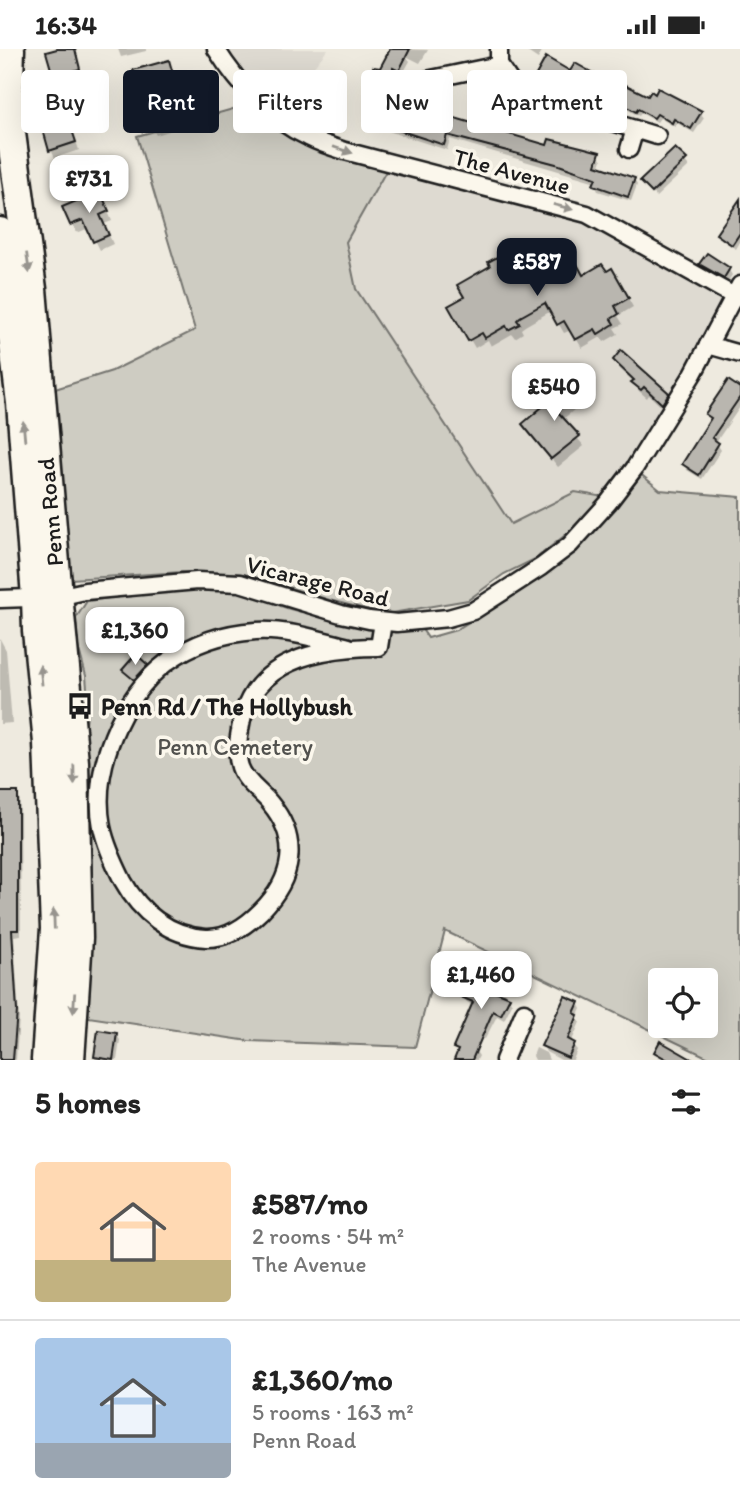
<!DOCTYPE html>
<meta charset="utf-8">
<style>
:root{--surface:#fff;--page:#f2f2f2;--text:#222;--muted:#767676;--line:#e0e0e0;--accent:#111827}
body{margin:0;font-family:Itim,sans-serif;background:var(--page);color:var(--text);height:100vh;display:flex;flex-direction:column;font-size:26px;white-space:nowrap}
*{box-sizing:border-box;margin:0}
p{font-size:23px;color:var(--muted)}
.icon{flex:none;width:38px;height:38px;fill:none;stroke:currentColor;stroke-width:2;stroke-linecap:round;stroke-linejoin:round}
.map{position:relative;height:1011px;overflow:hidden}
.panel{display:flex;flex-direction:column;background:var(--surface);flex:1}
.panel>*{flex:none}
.hud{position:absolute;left:21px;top:21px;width:698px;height:63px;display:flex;gap:14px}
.buttons{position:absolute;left:648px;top:919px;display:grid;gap:14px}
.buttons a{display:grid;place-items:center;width:70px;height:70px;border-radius:7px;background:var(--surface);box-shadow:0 7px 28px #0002;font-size:35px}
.price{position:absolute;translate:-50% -60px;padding:0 16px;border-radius:14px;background:#fff;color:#222;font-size:23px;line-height:46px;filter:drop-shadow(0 2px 4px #0008)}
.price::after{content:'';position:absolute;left:50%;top:42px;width:21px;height:16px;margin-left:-10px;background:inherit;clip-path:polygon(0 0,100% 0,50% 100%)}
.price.selected{background:var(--accent);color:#fff}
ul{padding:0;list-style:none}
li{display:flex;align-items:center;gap:21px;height:175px;padding:0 35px}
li+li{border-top:2px solid var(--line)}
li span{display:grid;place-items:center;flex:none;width:196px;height:140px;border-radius:7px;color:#555}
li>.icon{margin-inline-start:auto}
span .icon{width:84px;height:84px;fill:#fffc;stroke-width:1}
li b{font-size:30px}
h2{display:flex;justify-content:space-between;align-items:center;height:84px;padding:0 35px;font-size:30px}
.tag{padding:0 24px;border-radius:7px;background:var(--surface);box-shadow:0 7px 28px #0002;font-size:24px;line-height:63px}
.tag.selected{background:var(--accent);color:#fff}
.status{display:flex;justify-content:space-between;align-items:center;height:49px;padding:0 35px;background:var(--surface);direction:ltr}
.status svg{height:19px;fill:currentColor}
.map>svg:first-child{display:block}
</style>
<div class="status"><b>16:34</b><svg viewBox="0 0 49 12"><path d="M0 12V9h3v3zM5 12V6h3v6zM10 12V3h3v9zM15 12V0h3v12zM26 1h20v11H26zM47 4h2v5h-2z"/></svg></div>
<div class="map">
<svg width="740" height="1011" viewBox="0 0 740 1011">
<rect width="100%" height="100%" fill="#eeeadf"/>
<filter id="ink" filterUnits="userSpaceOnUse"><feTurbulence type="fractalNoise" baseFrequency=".0143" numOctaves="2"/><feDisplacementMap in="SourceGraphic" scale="14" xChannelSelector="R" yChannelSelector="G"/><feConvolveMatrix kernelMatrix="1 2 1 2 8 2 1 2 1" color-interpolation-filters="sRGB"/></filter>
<g filter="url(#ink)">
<!-- built -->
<g fill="#dedad1">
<path d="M 229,0 L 328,0 L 280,61 L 242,23 Z"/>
<path d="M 386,122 L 565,166 L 593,177 L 725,250 L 680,338 L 624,425 L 587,469 L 535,510 L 356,240 L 346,193 Z"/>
</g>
<!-- green -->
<g fill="#ceccc2" stroke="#75746f" stroke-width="2" fill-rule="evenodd">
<path d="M 247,56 L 278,80 L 320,103 L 386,122 L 346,193 L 356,240 L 511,475 L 575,443 L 604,448 L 587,469 L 535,510 L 504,525 L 468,551 L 386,565 L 333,552 L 244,525 L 183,523 L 71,530 L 52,341 L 112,322 L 195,281 L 137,87 Z"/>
<path d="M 638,423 L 660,441 L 740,448 L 740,1011 L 713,1011 L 445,882 L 415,998 L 249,992 L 88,968 L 92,864 L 91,752 L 85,687 L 88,652 L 86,627 L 78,597 L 76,569 L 87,552 C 136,546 188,534 237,539 C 254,540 266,551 281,557 C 318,571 379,572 419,576 L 428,589 L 456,581 L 546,524 L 578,499 ZM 660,931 L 705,931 L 705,976 L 660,976 Z"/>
</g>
<!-- shadow -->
<g fill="#0003">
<path d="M 63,0 L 74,0 L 82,25 L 58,32 L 48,4 Z"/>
<path d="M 118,0 L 146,0 L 146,2 L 121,8 Z"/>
<path d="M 392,0 L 428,1 L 420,14 L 406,7 L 410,12 L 402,26 L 396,23 L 391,64 L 409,70 L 548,98 L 599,105 L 600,107 L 597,107 L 592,124 L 595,125 L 600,108 L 602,111 L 599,119 L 634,130 L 637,136 L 631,152 L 598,142 L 595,136 L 596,133 L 450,90 L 447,101 L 382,80 L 379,74 L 383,62 L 374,61 L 370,56 L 381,21 Z"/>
<path d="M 523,0 L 543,0 L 538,10 Z"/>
<path d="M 168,13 L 173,22 L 189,76 L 156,86 L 151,77 Z"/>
<path d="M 571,25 L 700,63 L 704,69 L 694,84 L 677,74 L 675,78 L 660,69 L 657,73 L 641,64 L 639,67 L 620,56 L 617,61 L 565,37 L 561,43 L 541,32 L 538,26 Z"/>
<path d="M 48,42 L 57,65 L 64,63 L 69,71 L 79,101 L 55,109 L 51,101 Z"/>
<path d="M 675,101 L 689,117 L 656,148 L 642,132 Z"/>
<path d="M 104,153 L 112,172 L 104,175 L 113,195 L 100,201 L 89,179 L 77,184 L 65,159 Z"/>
<path d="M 740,153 L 740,193 L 736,200 L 722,191 L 718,185 Z"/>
<path d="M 701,215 L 729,221 L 732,226 L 727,234 L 705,221 Z"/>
<path d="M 517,221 L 547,235 L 606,224 L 612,221 L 633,258 L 618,267 L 623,275 L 614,279 L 618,285 L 604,293 L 601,288 L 582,299 L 571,281 L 564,284 L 551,262 L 525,277 L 521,280 L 523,284 L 515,289 L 512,285 L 491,297 L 488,291 L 475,299 L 451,258 Z"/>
<path d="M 615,311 L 667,345 L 673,354 L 667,363 L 649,346 L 647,349 L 639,342 L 634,333 L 620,320 Z"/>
<path d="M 582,341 L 587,350 L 562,371 L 584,397 L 558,418 L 524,375 Z"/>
<path d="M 740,341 L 740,358 L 716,393 L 721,401 L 702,430 L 687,421 L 684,415 L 710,370 L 707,365 Z"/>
<path d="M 0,590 L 6,601 L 12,674 L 0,675 Z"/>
<path d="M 146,617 L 150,623 L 138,636 L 124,621 Z"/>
<path d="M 0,745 L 17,745 L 20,751 L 21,886 L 14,887 L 19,969 L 16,1011 L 0,1011 Z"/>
<path d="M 510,928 L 513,933 L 500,946 L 508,949 L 512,955 L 504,971 L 497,967 L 485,990 L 468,983 L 474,957 L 467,953 L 463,948 Z"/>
<path d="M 578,954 L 581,960 L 577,968 L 580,973 L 571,994 L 577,1001 L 573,1011 L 561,1011 L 546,1003 L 543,997 Z"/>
<path d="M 100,983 L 116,985 L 120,991 L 117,1011 L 95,1011 Z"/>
<path d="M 536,999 L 546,1004 L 549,1011 L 535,1011 L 533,1007 Z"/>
<path d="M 475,1001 L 479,1007 L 477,1011 L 456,1011 Z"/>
</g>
<!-- building -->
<g fill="#b9b6af" stroke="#1c1c1c" stroke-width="2">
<path d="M 57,0 L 75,0 L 80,20 L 53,27 L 46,3 Z"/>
<path d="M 390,0 L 410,0 L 399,22 L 393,19 L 388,59 L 368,56 L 373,18 L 380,19 Z"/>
<path d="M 546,8 L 570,22 L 575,14 L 609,33 L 612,29 L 648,47 L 651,42 L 655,45 L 658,39 L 702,62 L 691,80 L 674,70 L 672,74 L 657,65 L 654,69 L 638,60 L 636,63 L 617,52 L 614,57 L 561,33 L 558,39 L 536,26 Z"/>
<path d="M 169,11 L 185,67 L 149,78 L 133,21 Z"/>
<path d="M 49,40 L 55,64 L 65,60 L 76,93 L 49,102 L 33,45 Z"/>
<path d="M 382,59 L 408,68 L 409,63 L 454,75 L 455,69 L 547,96 L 549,90 L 585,99 L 600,103 L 596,116 L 635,129 L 628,148 L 593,136 L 596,129 L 556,115 L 447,86 L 444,96 L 377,74 Z"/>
<path d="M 675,99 L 687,110 L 652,144 L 640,132 Z"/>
<path d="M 100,142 L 109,162 L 100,166 L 109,186 L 93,193 L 83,171 L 70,176 L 62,158 Z"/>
<path d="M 740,150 L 740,184 L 732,196 L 716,185 Z"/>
<path d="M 508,202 L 518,219 L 534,210 L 547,232 L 577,215 L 583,226 L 602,215 L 607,222 L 612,219 L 629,249 L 615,257 L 619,265 L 611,270 L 614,275 L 598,285 L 595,280 L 575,291 L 564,272 L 557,276 L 545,254 L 520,268 L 517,271 L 520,275 L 508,281 L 506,277 L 485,289 L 482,284 L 468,292 L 448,257 L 464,248 L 457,236 L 490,217 L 488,213 Z"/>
<path d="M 707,204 L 730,219 L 724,229 L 699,215 Z"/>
<path d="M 621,301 L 669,344 L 662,355 L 644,338 L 641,341 L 631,333 L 634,331 L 613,311 Z"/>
<path d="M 575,330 L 584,340 L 557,362 L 580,387 L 551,410 L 522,375 Z"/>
<path d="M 728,331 L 740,339 L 740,348 L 712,389 L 719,394 L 699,426 L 682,415 L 711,369 L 705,365 Z"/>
<path d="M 136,605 L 148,616 L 134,631 L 122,621 Z"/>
<path d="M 0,743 L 18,743 L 18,881 L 12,881 L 17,962 L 13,1011 L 0,1011 Z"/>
<path d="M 500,914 L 512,927 L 495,942 L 510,948 L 501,966 L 493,962 L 472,1011 L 454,1011 L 458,1001 L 453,999 L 473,953 L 461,948 L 470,930 L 479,934 Z"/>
<path d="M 565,947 L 579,953 L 574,964 L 578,966 L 568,990 L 575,994 L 568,1009 L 541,997 Z"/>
<path d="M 98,981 L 117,984 L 113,1011 L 94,1008 Z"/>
<path d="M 660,992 L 693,1011 L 668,1011 L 654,1003 Z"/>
</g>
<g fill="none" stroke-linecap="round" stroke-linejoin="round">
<defs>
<g id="street">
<path d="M 216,0 C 238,35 270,71 308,88 C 320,94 332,98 345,102 L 587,165 L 734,247"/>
<path d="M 499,0 L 499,16 L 516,41 L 537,50 L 657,87"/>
<path d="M 434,30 L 441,46"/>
<path d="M 412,34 L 499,16"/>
<path d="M 629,100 L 635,80"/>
<path d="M 708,296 L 740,305"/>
<path d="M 0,550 L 58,548 L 85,542 L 197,532 L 240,534 L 341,565 L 369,571 L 397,574 L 448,569 L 473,562 L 541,518 L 570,496 L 608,454 L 634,420 L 693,325 L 740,236"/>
<path d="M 349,598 C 319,591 288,580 256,582 C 225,584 193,594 167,613 C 121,648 91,720 102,778 C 106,797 114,814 123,832 C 140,863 169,887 206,889 C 228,890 246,877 261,862 C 293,830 301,791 270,754 C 261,743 245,733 240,718 C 236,707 238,693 240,681 C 249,611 320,598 379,598 L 383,573"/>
<path d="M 504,1011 L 524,963"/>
</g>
<g id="highway">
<path d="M 10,0 L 8,62 L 32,240 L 55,514 L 74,713 L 78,889 L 70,1011"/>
<path d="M 0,183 L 21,354 L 36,548 L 37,582 L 48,694 L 55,880 L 46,1011"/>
</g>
</defs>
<!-- street casing -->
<use href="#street" stroke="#1c1c1c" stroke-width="21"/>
<!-- highway casing -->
<use href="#highway" stroke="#1c1c1c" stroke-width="33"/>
<!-- street -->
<use href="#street" stroke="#fbf7ec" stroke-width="16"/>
<!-- highway -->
<use href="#highway" stroke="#fbf7ec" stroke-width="28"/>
</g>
<!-- one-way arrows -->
<defs><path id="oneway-solid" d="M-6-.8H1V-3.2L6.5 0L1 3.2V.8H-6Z" transform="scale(1.75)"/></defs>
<g fill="#97948e">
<use href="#oneway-solid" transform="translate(343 101) rotate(18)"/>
<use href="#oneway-solid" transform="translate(563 158) rotate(15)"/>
<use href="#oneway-solid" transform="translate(28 214) rotate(82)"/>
<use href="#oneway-solid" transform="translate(24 382) rotate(-95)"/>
<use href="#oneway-solid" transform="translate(41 626) rotate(-96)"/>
<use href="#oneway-solid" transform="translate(74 726) rotate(89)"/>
<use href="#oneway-solid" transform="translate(54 870) rotate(-92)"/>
<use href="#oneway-solid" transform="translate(74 954) rotate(94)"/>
</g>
</g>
<!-- icons -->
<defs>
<symbol id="bus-bare" viewBox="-9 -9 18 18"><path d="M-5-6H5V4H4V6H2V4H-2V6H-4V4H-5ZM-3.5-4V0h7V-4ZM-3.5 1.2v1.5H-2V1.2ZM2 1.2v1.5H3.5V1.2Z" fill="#1c1c1c" stroke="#fbf7ec" stroke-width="2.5" paint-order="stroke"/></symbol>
</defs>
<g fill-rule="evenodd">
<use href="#bus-bare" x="61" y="638" width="38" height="38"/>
</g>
<g text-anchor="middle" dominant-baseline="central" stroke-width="7" stroke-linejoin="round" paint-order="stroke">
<!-- street labels -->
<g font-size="24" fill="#1c1c1c" stroke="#fbf7ec">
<text transform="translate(512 122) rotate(15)">The Avenue</text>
<text transform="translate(50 463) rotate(-95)">Penn Road</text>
<text transform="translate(318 532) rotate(14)">Vicarage Road</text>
</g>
<!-- poi labels -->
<g font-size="24" font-weight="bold" fill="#1c1c1c" stroke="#fbf7ec" text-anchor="start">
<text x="101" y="657">Penn Rd / The Hollybush</text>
</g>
<!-- park labels -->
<g font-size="24" fill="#51514e" stroke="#fbf7ec">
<text x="235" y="697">Penn Cemetery</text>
</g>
</g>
</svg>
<div class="buttons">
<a><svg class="icon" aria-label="locate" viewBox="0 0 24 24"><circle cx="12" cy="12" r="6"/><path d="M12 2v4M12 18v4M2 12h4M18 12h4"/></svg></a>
</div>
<b class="price" style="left:89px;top:166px">£731</b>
<b class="price selected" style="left:537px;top:249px">£587</b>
<b class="price" style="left:554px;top:374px">£540</b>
<b class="price" style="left:135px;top:618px">£1,360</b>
<b class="price" style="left:481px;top:962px">£1,460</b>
<div class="hud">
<a class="tag">Buy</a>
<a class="tag selected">Rent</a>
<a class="tag">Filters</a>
<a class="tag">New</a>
<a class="tag">Apartment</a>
</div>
</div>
<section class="panel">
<h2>5 homes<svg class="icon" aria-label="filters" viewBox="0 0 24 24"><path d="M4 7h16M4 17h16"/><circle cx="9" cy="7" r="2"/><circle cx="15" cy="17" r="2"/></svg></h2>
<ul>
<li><span style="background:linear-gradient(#ffd9b3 70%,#c2b280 0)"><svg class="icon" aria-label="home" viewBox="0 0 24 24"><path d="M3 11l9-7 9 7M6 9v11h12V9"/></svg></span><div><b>£587/mo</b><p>2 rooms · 54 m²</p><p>The Avenue</p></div></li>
<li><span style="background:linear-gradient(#a9c7e8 75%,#9aa5b1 0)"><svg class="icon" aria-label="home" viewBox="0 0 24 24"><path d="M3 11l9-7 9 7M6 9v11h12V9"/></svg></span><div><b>£1,360/mo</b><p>5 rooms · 163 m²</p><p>Penn Road</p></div></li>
</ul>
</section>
